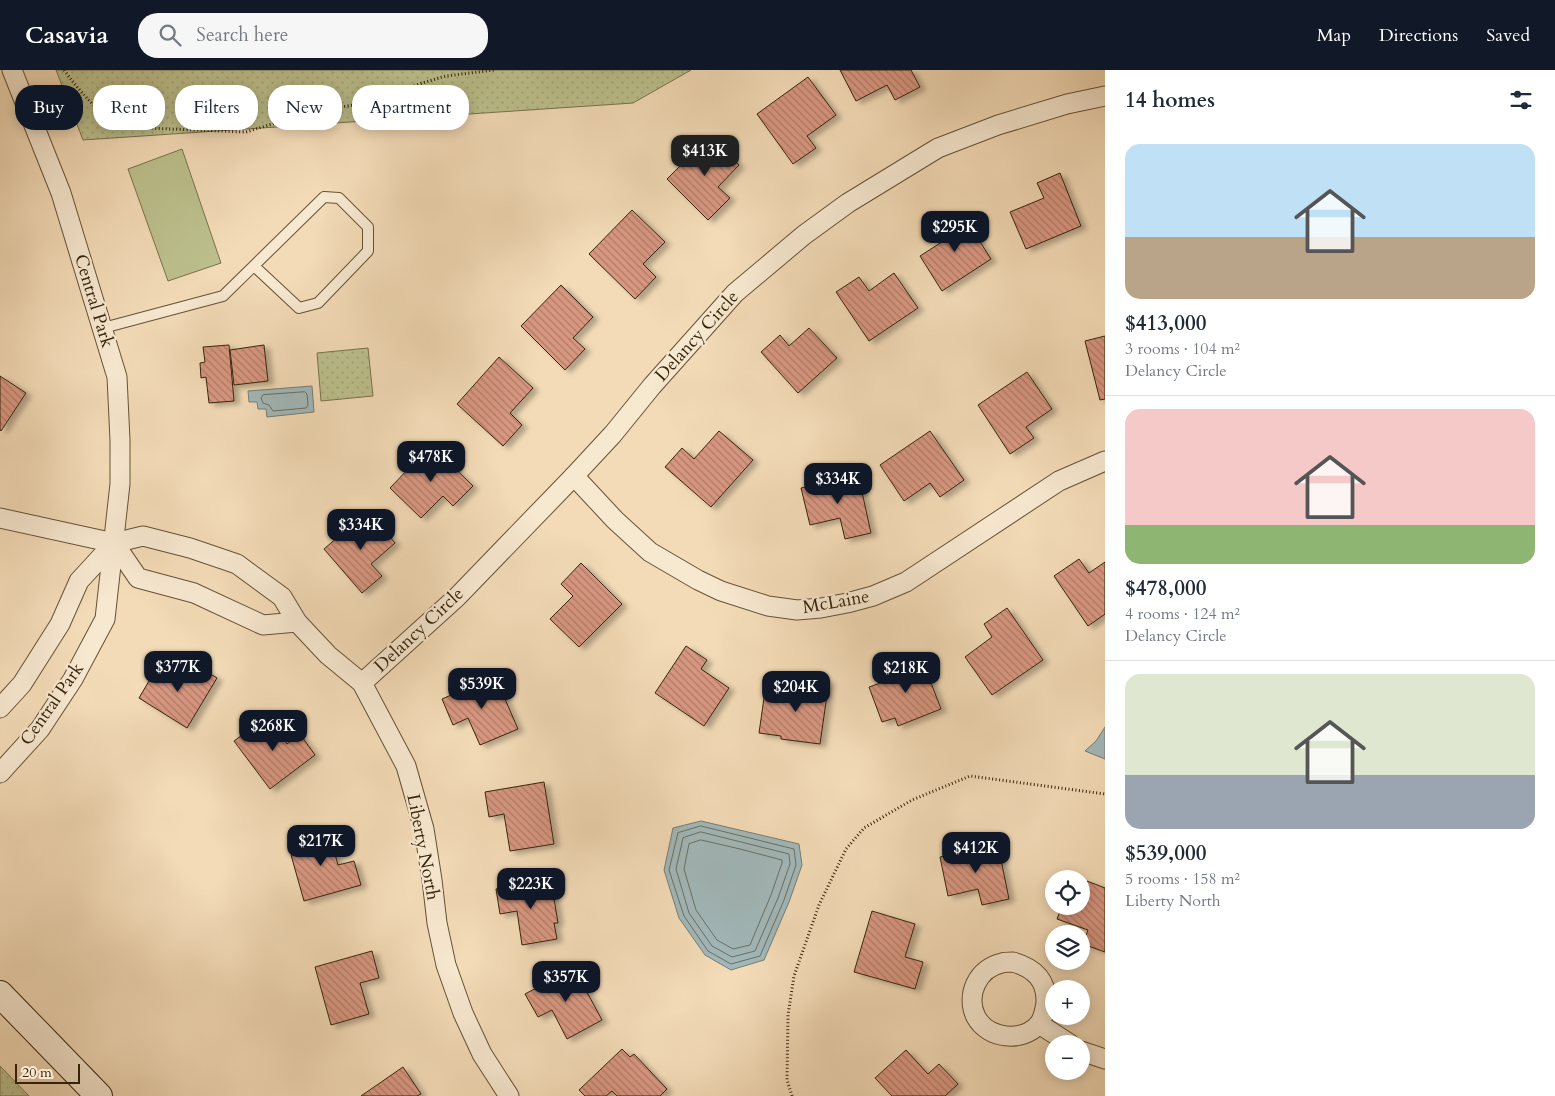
<!DOCTYPE html>
<meta charset="utf-8">
<style>
:root{--surface:#fff;--page:#f6f6f7;--text:#1f2937;--muted:#747a83;--line:#e0e1e3;--accent:#111827}
body{margin:0;font-family:Cardo,serif;background:var(--page);color:var(--text);height:100vh;display:flex;flex-direction:column;font-size:19px;white-space:nowrap}
*{box-sizing:border-box;margin:0}
p{font-size:16px;color:var(--muted)}
.icon{flex:none;width:28px;height:28px;fill:none;stroke:currentColor;stroke-width:2;stroke-linecap:round;stroke-linejoin:round}
.map{position:relative;flex:1;overflow:hidden}
.panel{display:flex;flex-direction:column;background:var(--surface);width:450px}
.panel>*{flex:none}
.banner{position:absolute;left:15px;top:15px;width:475px;height:45px;display:flex;gap:10px}
.controls{position:absolute;left:1045px;top:800px;display:grid;gap:10px}
.controls a{display:grid;place-items:center;width:45px;height:45px;border-radius:50%;background:var(--surface);box-shadow:0 2px 12px #0003;font-size:25px}
.scale{position:absolute;left:15px;bottom:12px;width:65px;box-sizing:border-box;padding-left:5px;border:2px solid #36240b;border-top:0;font-size:14px;line-height:18px;white-space:nowrap;color:#36240b;-webkit-text-stroke:4px #f7e8d0;paint-order:stroke}
.price{position:absolute;translate:-50% -42px;padding:0 11px;border-radius:10px;background:var(--accent);color:#fff;font-size:16px;line-height:32px;filter:drop-shadow(0 1px 2px #0008)}
.price::after{content:'';position:absolute;left:50%;top:30px;width:15px;height:11px;margin-left:-8px;background:inherit;clip-path:polygon(0 0,100% 0,50% 100%)}
.price.selected{background:#222;color:#fff}
ul{padding:0;list-style:none}
li{display:grid;align-content:center;gap:10px;height:265px;padding:0 20px}
li+li{border-top:1px solid var(--line)}
li span{display:grid;place-items:center;height:155px;border-radius:15px;color:#555}
li>.icon{margin-inline-start:auto}
span .icon{width:90px;height:90px;fill:#fffc;stroke-width:1}
li b{font-size:21px}
h2{display:flex;justify-content:space-between;align-items:center;height:60px;padding:0 20px;font-size:21px}
.pill{padding:0 18px;border-radius:20px;background:var(--surface);box-shadow:0 2px 12px #0003;font-size:18px;line-height:45px}
.pill.selected{background:var(--accent);color:#fff}
header{display:flex;align-items:center;gap:30px;box-sizing:border-box;height:70px;padding:0 25px;background:var(--accent);color:#fff}
header strong{font-size:24px}
nav{display:flex;gap:28px;margin-inline-start:auto;font-size:18px}
.search{width:350px;height:45px;background:var(--page);display:flex;align-items:center;gap:12px;box-sizing:border-box;padding:0 18px;border-radius:20px;color:var(--muted);font-size:19px}
main{display:flex;flex:1;min-height:0}
.map>svg:first-child{display:block}
</style>
<header>
<strong>Casavia</strong>
<div class="search"><svg class="icon" aria-label="search" viewBox="0 0 24 24"><circle cx="10" cy="10" r="6"/><path d="M15 15l6 6"/></svg>Search here</div>
<nav><a>Map</a><a>Directions</a><a>Saved</a></nav>
</header>
<main>
<div class="map">
<svg width="1105" height="1026" viewBox="0 0 1105 1026">
<defs>
<pattern id="grass-dots" width="8" height="8" patternUnits="userSpaceOnUse" patternTransform="scale(1.25)"><rect width="8" height="8" fill="#bcc08d"/><path d="M2 2h.1M6 6h.1" fill="none" stroke="#a2a578" stroke-width="1.8" stroke-linecap="round"/></pattern>
<pattern id="building-back-hatch" width="6" height="6" patternUnits="userSpaceOnUse" patternTransform="scale(1.25)"><rect width="6" height="6" fill="#d89781"/><path d="M-1 5l2 2M0 0l6 6M5-1l2 2" fill="none" stroke="#b07b68"/></pattern>
<filter id="shadow"><feDropShadow dx="5.5" dy="3" stdDeviation="2.5" flood-color="#0004"/></filter>
</defs>
<rect width="100%" height="100%" fill="#f3dbb7"/>
<filter id="stains"><feTurbulence type="fractalNoise" baseFrequency=".004" numOctaves="4"/><feColorMatrix values="0 0 0 0 .2 0 0 0 0 .09 0 0 0 0 .02 0 0 0 .5 -.17"/></filter>
<radialGradient id="worn" r=".72"><stop offset=".6" stop-color="#630" stop-opacity="0"/><stop offset="1" stop-color="#630" stop-opacity=".3"/></radialGradient>
<!-- grass -->
<g fill="url(#grass-dots)" stroke="#79724c">
<path d="M 56,0 L 691,0 L 633,33 L 83,70 Z"/>
<path d="M 368,278 L 373,326 L 321,331 L 317,283 Z"/>
<path d="M 0,996 L 29,1026 L 0,1026 Z"/>
</g>
<!-- pitch -->
<path fill="#bcc08d" stroke="#79724c" d="M 182,79 L 221,193 L 168,211 L 128,99 Z"/>
<!-- water -->
<g fill="#a1b8ba" stroke="#767d74">
<path d="M 312,316 L 314,342 L 267,347 L 266,339 L 258,339 L 257,332 L 249,332 L 248,321 Z"/>
<path d="M 1105,657 L 1105,689 L 1085,681 L 1096,671 Z"/>
<path d="M 701,751 L 799,774 L 802,795 L 789,832 L 764,890 L 731,900 L 705,885 L 679,848 L 664,800 L 673,758 Z"/>
</g>
<g fill="none" stroke-linecap="round" stroke-linejoin="round">
<!-- shore -->
<g stroke="#6c6e62" stroke-width="1">
<path d="M 305,322 L 307,324 L 308,335 L 306,338 L 273,341 L 269,335 L 263,333 L 261,328 L 263,325 Z"/>
<path d="M 701,756 L 794,779 L 796,795 L 784,830 L 760,886 L 731,894 L 708,881 L 684,846 L 669,800 L 678,763 Z"/>
<path d="M 701,762 L 789,784 L 790,794 L 778,828 L 755,881 L 732,887 L 712,876 L 689,843 L 676,799 L 683,768 Z"/>
<path d="M 701,770 L 740,779 L 782,790 L 782,793 L 771,825 L 750,875 L 733,879 L 717,870 L 696,840 L 684,799 L 689,774 Z"/>
</g>
</g>
<!-- building -->
<g fill="url(#building-back-hatch)" stroke="#36240b" filter="url(#shadow)">
<path d="M 840,0 L 911,0 L 920,17 L 895,30 L 887,15 L 856,31 Z"/>
<path d="M 808,7 L 836,45 L 807,66 L 816,78 L 793,94 L 757,44 Z"/>
<path d="M 710,66 L 739,95 L 718,117 L 730,128 L 708,150 L 667,109 Z"/>
<path d="M 1060,103 L 1081,156 L 1026,179 L 1010,142 L 1044,128 L 1037,113 Z"/>
<path d="M 632,140 L 665,172 L 643,194 L 656,207 L 635,229 L 589,184 Z"/>
<path d="M 961,142 L 991,189 L 942,221 L 920,186 L 948,168 L 940,155 Z"/>
<path d="M 894,203 L 918,238 L 869,271 L 836,222 L 859,207 L 869,221 Z"/>
<path d="M 561,215 L 593,247 L 573,268 L 585,279 L 565,300 L 521,256 Z"/>
<path d="M 809,258 L 837,288 L 798,323 L 761,282 L 780,265 L 789,276 Z"/>
<path d="M 1105,266 L 1105,329 L 1100,330 L 1085,271 Z"/>
<path d="M 229,275 L 234,331 L 209,333 L 206,307 L 201,308 L 200,293 L 205,292 L 203,277 Z"/>
<path d="M 264,275 L 268,311 L 234,315 L 230,280 Z"/>
<path d="M 499,287 L 533,318 L 510,343 L 522,355 L 503,376 L 457,334 Z"/>
<path d="M 1027,302 L 1052,339 L 1026,357 L 1034,368 L 1010,384 L 978,335 Z"/>
<path d="M 0,306 L 26,323 L 1,361 L 0,360 Z"/>
<path d="M 719,361 L 753,390 L 711,437 L 665,397 L 682,378 L 694,389 Z"/>
<path d="M 930,361 L 964,410 L 940,427 L 930,413 L 904,431 L 880,395 Z"/>
<path d="M 431,375 L 473,416 L 453,436 L 443,426 L 421,448 L 390,418 Z"/>
<path d="M 858,404 L 871,463 L 845,469 L 840,448 L 810,455 L 801,418 Z"/>
<path d="M 368,441 L 395,473 L 371,494 L 382,506 L 362,523 L 324,479 Z"/>
<path d="M 1079,489 L 1089,503 L 1105,492 L 1105,544 L 1088,556 L 1054,506 Z"/>
<path d="M 581,493 L 622,534 L 579,577 L 550,549 L 573,526 L 561,514 Z"/>
<path d="M 1007,538 L 1043,590 L 992,625 L 965,587 L 992,567 L 984,554 Z"/>
<path d="M 686,576 L 707,590 L 701,599 L 729,618 L 704,656 L 655,623 Z"/>
<path d="M 920,584 L 941,639 L 898,656 L 895,648 L 882,652 L 869,617 L 900,606 L 896,594 Z"/>
<path d="M 159,594 L 184,610 L 194,594 L 217,608 L 187,658 L 139,628 Z"/>
<path d="M 495,606 L 518,659 L 480,675 L 468,648 L 453,655 L 442,629 Z"/>
<path d="M 801,607 L 829,611 L 820,674 L 781,669 L 781,666 L 759,663 L 765,621 L 798,626 Z"/>
<path d="M 266,647 L 287,674 L 300,664 L 315,685 L 270,719 L 234,671 Z"/>
<path d="M 544,712 L 554,774 L 510,781 L 504,744 L 489,747 L 485,722 Z"/>
<path d="M 328,759 L 338,795 L 354,791 L 361,815 L 304,831 L 291,785 L 297,783 L 293,769 Z"/>
<path d="M 998,775 L 1009,829 L 982,835 L 978,819 L 948,826 L 940,787 Z"/>
<path d="M 551,810 L 558,853 L 554,853 L 557,869 L 522,875 L 517,841 L 500,844 L 496,819 Z"/>
<path d="M 1087,811 L 1105,818 L 1105,882 L 1083,874 L 1088,860 L 1057,849 L 1062,836 L 1081,836 L 1081,819 L 1083,820 Z"/>
<path d="M 872,841 L 915,854 L 905,887 L 923,892 L 915,919 L 854,902 Z"/>
<path d="M 372,881 L 379,908 L 360,913 L 369,944 L 331,955 L 315,897 Z"/>
<path d="M 574,898 L 602,950 L 567,969 L 552,940 L 538,947 L 525,924 Z"/>
<path d="M 622,979 L 630,987 L 634,984 L 667,1019 L 660,1026 L 617,1026 L 612,1021 L 606,1026 L 585,1026 L 579,1020 Z"/>
<path d="M 906,980 L 928,1004 L 939,994 L 958,1014 L 945,1026 L 892,1026 L 875,1008 Z"/>
<path d="M 403,997 L 421,1024 L 417,1026 L 361,1026 Z"/>
</g>
<g fill="none" stroke-linecap="round" stroke-linejoin="round">
<defs>
<path id="lane" d="M 103,258 L 223,226 L 324,127 L 339,128 L 368,157 L 368,181 L 318,233 L 299,238 L 254,196"/>
<g id="street">
<path d="M 574,406 L 615,450 L 650,482 L 698,510 L 721,521 L 768,536 L 797,540 L 821,538 L 847,533 L 873,526 L 906,512 L 1059,411 L 1105,391"/>
<path d="M 0,448 L 114,473 L 143,466 L 190,478 L 237,494 L 282,527 L 297,552 L 328,585 L 362,613 L 406,696 L 424,759 L 432,810 L 437,853 L 446,895 L 463,943 L 482,984 L 509,1026"/>
<path d="M 114,473 L 138,508 L 194,523 L 263,555 L 297,552"/>
<path d="M 362,613 L 457,527 L 574,406 L 613,364 L 652,316 L 735,223 L 804,165 L 848,133 L 938,78 L 998,55 L 1067,34 L 1105,26"/>
<path d="M 0,638 L 22,614 L 60,554 L 79,511 L 114,473"/>
<path d="M 0,703 L 40,659 L 73,609 L 105,549 L 120,414 L 120,370 L 117,307 L 61,123 L 12,0"/>
<path d="M 1013,892 C 1034,898 1047,910 1046,933 C 1045,939 1043,949 1039,954 C 1022,973 988,969 976,947 C 965,925 978,898 1002,893 C 1005,892 1010,892 1013,892 Z"/>
<path d="M 1039,954 L 1070,974"/>
<path d="M 1081,981 L 1105,989"/>
</g>
<path id="secondary" d="M 0,924 L 99,1026"/>
</defs>
<!-- lane casing -->
<use href="#lane" stroke="#655236" stroke-width="12"/>
<!-- street casing -->
<use href="#street" stroke="#655236" stroke-width="21"/>
<!-- secondary casing -->
<use href="#secondary" stroke="#36240b" stroke-width="28"/>
<!-- path -->
<g stroke="#36240b" stroke-width="3" stroke-dasharray="1 2.5" stroke-linecap="butt">
<path d="M 64,0 C 81,23 96,40 120,57 L 246,62 L 315,41 L 380,31 L 419,14 L 446,6 L 494,0"/>
<path d="M 792,1026 L 787,1010 L 788,945 L 794,906 L 819,835 L 846,779 L 864,758 L 912,730 L 970,706 L 1105,724"/>
</g>
<!-- lane -->
<use href="#lane" stroke="#f7e8d0" stroke-width="10"/>
<!-- street -->
<use href="#street" stroke="#f7e8d0" stroke-width="19"/>
<!-- secondary -->
<use href="#secondary" stroke="#f7e8d0" stroke-width="26"/>
</g>
<g text-anchor="middle" dominant-baseline="central" stroke-width="4.5" stroke-linejoin="round" paint-order="stroke">
<!-- street labels -->
<g font-size="18" fill="#36240b" stroke="#f7e8d0">
<text transform="translate(94 231) rotate(73)">Central Park</text>
<text transform="translate(697 266) rotate(-48)">Delancy Circle</text>
<text transform="translate(836 532) rotate(-10)">McLaine</text>
<text transform="translate(419 560) rotate(-43)">Delancy Circle</text>
<text transform="translate(52 634) rotate(-55)">Central Park</text>
<text transform="translate(423 777) rotate(79)">Liberty North</text>
</g>
</g>
<rect width="100%" height="100%" filter="url(#stains)"/>
<rect width="100%" height="100%" fill="url(#worn)"/>
</svg>
<div class="controls">
<a><svg class="icon" aria-label="locate" viewBox="0 0 24 24"><circle cx="12" cy="12" r="6"/><path d="M12 2v4M12 18v4M2 12h4M18 12h4"/></svg></a>
<a><svg class="icon" aria-label="layers" viewBox="0 0 24 24"><path d="M12 4l9 5-9 5-9-5zM3 14l9 5 9-5"/></svg></a>
<a>+</a>
<a>−</a>
</div>
<div class="scale">20 m</div>
<b class="price selected" style="left:705px;top:107px">$413K</b>
<b class="price" style="left:955px;top:183px">$295K</b>
<b class="price" style="left:431px;top:413px">$478K</b>
<b class="price" style="left:838px;top:435px">$334K</b>
<b class="price" style="left:361px;top:481px">$334K</b>
<b class="price" style="left:178px;top:623px">$377K</b>
<b class="price" style="left:906px;top:624px">$218K</b>
<b class="price" style="left:482px;top:640px">$539K</b>
<b class="price" style="left:796px;top:643px">$204K</b>
<b class="price" style="left:273px;top:682px">$268K</b>
<b class="price" style="left:321px;top:797px">$217K</b>
<b class="price" style="left:976px;top:804px">$412K</b>
<b class="price" style="left:531px;top:840px">$223K</b>
<b class="price" style="left:566px;top:933px">$357K</b>
<div class="banner">
<a class="pill selected">Buy</a>
<a class="pill">Rent</a>
<a class="pill">Filters</a>
<a class="pill">New</a>
<a class="pill">Apartment</a>
</div>
</div>
<section class="panel">
<h2>14 homes<svg class="icon" aria-label="filters" viewBox="0 0 24 24"><path d="M4 7h16M4 17h16"/><circle cx="9" cy="7" r="2"/><circle cx="15" cy="17" r="2"/></svg></h2>
<ul>
<li><span style="background:linear-gradient(#bfe0f5 60%,#b9a48a 0)"><svg class="icon" aria-label="home" viewBox="0 0 24 24"><path d="M3 11l9-7 9 7M6 9v11h12V9"/></svg></span><div><b>$413,000</b><p>3 rooms · 104 m²</p><p>Delancy Circle</p></div></li>
<li><span style="background:linear-gradient(#f6c9c9 75%,#8fb573 0)"><svg class="icon" aria-label="home" viewBox="0 0 24 24"><path d="M3 11l9-7 9 7M6 9v11h12V9"/></svg></span><div><b>$478,000</b><p>4 rooms · 124 m²</p><p>Delancy Circle</p></div></li>
<li><span style="background:linear-gradient(#dfe7d0 65%,#9aa5b1 0)"><svg class="icon" aria-label="home" viewBox="0 0 24 24"><path d="M3 11l9-7 9 7M6 9v11h12V9"/></svg></span><div><b>$539,000</b><p>5 rooms · 158 m²</p><p>Liberty North</p></div></li>
</ul>
</section>
</main>
